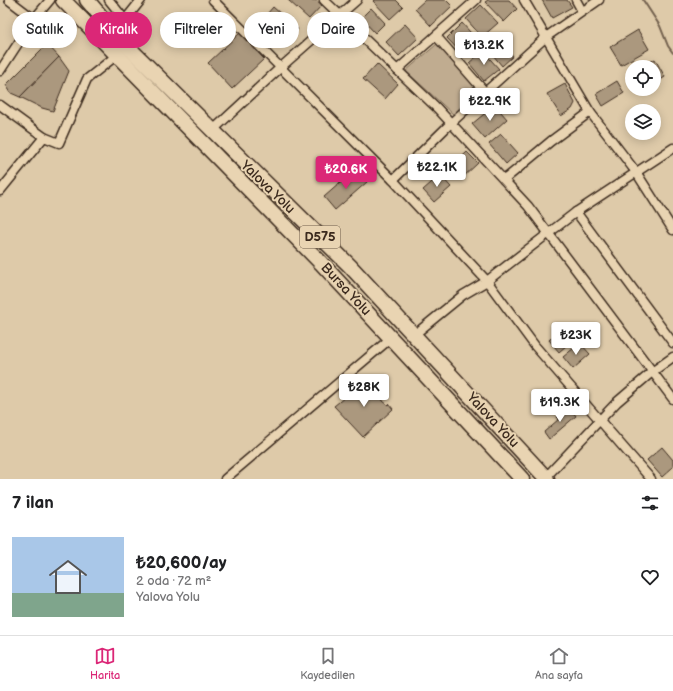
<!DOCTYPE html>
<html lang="tr">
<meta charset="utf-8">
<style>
:root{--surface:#fff;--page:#f6f6f6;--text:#202124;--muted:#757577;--line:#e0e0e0;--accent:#db2777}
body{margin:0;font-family:"Balsamiq Sans",sans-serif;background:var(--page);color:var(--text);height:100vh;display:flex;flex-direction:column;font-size:15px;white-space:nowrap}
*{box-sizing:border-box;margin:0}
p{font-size:13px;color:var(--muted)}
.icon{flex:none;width:22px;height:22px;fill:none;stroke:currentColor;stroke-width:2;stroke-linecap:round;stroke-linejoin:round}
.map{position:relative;height:479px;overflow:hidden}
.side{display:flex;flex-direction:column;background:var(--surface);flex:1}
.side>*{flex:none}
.top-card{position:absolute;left:12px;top:12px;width:400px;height:36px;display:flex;gap:8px}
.buttons{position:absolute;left:625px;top:60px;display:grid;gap:8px}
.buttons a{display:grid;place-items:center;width:36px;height:36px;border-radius:50%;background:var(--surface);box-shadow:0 2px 10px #0003;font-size:20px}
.price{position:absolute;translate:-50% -34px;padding:0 9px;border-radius:4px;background:#fff;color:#222;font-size:13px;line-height:26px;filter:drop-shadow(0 1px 2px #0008)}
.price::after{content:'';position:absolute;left:50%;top:24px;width:12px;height:9px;margin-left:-6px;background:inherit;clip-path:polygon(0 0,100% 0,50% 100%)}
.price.current{background:var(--accent);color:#fff}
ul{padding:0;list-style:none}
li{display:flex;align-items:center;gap:12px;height:100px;padding:0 12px}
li+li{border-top:1px solid var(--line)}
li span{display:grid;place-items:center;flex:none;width:112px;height:80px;border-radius:0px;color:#555}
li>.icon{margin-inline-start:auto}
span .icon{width:48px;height:48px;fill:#fffc;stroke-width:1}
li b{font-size:17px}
h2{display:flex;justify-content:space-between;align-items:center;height:48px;padding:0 12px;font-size:17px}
.chip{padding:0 14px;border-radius:18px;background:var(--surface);box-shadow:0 2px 10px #0003;font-size:14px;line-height:36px}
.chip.current{background:var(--accent);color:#fff}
.menu{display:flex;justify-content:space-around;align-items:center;height:56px;border-top:1px solid var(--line);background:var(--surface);font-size:11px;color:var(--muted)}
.menu a{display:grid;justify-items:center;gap:2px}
.menu .current{color:var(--accent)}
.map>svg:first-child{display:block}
</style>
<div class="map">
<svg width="673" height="479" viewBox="0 0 673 479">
<rect width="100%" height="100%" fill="#decaa9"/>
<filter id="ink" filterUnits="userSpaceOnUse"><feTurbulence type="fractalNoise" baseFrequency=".025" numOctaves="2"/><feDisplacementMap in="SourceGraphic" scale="8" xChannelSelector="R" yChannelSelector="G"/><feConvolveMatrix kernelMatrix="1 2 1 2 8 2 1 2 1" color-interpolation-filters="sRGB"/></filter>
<g filter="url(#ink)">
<!-- green -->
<path fill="#c0ac90" stroke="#7e6b57" d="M 437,44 L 480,93 L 454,115 L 406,71 Z"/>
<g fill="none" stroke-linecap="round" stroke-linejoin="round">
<!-- stream -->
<path stroke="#72604d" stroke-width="2" d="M 643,0 L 660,26 L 668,46 L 673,53"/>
</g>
<!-- building -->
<g fill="#ab987e" stroke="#3b2a1e">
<path d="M 288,0 L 316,0 L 322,5 L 309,19 Z"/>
<path d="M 374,0 L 396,0 L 403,7 L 390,19 L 373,1 Z"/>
<path d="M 425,0 L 446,0 L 452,6 L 431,26 L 415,9 Z"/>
<path d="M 488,0 L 509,0 L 517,9 L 504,22 L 485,2 Z"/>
<path d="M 542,0 L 567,0 L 572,7 L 552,18 Z"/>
<path d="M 481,5 L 498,23 L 482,37 L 466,19 Z"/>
<path d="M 273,7 L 298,29 L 285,44 L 260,22 Z"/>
<path d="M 371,8 L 385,23 L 375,33 L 361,18 Z"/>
<path d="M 462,23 L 478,41 L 463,55 L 447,38 Z"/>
<path d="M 405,24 L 418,38 L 399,56 L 386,42 Z"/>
<path d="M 638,30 L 649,49 L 621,65 L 610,47 Z"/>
<path d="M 240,33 L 264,59 L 232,89 L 208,63 Z"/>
<path d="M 499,39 L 513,56 L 502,66 L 488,49 Z"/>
<path d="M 47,44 L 59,57 L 20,97 L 11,93 L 6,85 Z"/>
<path d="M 483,51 L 499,69 L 484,81 L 469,63 Z"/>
<path d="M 59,57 L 69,71 L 53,111 L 42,108 L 20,97 Z"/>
<path d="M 655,59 L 665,77 L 654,84 L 654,67 L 640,67 Z"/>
<path d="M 377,64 L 398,84 L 385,99 L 363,79 Z"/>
<path d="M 617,81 L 624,93 L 603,106 L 596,94 Z"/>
<path d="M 565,84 L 575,103 L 572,109 L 561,116 L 547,94 Z"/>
<path d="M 495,105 L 507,119 L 485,139 L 472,124 Z"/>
<path d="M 501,134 L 518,153 L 506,164 L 489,144 Z"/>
<path d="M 467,152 L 478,163 L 461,179 L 450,168 Z"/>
<path d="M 356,169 L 367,182 L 335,210 L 324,197 Z"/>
<path d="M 440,175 L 451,187 L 434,202 L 423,190 Z"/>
<path d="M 565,326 L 575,338 L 559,352 L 549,340 Z"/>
<path d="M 580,343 L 590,354 L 573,369 L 563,357 Z"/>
<path d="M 366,380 L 375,391 L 378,392 L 381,394 L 383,401 L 388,405 L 389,404 L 393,409 L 363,437 L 334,406 Z"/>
<path d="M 569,407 L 576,416 L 549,439 L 544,432 L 559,419 L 557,417 Z"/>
<path d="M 662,447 L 673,460 L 673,467 L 662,477 L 647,460 Z"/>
</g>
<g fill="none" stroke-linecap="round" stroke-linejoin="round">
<defs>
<g id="minor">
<path d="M 9,0 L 34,19"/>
<path d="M 109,0 L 125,20 L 141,0"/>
<path d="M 213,0 L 393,180 L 487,281 L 535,346 L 651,479"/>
<path d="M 324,0 L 437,108 L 528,206 L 673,399"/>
<path d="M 524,0 L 590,112 L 636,172 L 673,230"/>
<path d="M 576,0 L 582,11"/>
<path d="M 436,36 L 485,92"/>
<path d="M 397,70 L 476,0"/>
<path d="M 0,71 L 34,19 L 50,0"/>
<path d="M 0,105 L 44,137"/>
<path d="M 212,131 L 280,68 L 357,0"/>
<path d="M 393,180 L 451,123 L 546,37 L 599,0"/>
<path d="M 504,180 L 551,141 L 590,112"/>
<path d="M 0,191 L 44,137 L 59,143 L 87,79 L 117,55"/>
<path d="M 576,212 L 673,343"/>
<path d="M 414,335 L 463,295 L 487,281 L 576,212 L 673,148"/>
<path d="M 546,477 L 617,402 L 652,372 L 673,357"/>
<path d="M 225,479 L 391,338"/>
</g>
<g id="trunk">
<path d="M 63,0 L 321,263 L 522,479"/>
<path d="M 87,0 L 122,41 L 350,266 L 547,479"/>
</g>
</defs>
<!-- minor casing -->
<use href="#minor" stroke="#3b2a1e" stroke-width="11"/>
<!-- trunk casing -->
<use href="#trunk" stroke="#3b2a1e" stroke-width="17"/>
<!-- minor -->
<use href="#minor" stroke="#e9d4b2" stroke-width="8"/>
<!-- trunk -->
<use href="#trunk" stroke="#e9d4b2" stroke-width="14"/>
</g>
</g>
<g text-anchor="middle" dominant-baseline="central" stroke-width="4" stroke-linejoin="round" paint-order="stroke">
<!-- shield labels -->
<rect fill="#e9d4b2" stroke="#6f5d4a" stroke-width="1" x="300" y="226" width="40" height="22" rx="3"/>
<g font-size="13" font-weight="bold" fill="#3b2a1e">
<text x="320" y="237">D575</text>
</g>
<!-- street labels -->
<g font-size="14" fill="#3b2a1e" stroke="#e9d4b2">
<text transform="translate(268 187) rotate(44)">Yalova Yolu</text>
<text transform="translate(346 289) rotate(47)">Bursa Yolu</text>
<text transform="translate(493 420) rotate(47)">Yalova Yolu</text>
</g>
</g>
</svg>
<div class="buttons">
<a><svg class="icon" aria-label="locate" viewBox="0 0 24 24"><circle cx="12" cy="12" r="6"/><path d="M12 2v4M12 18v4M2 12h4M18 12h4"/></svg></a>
<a><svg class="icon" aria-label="layers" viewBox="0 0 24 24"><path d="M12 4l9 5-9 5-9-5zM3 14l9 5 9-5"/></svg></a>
</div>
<b class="price" style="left:484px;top:66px">₺13.2K</b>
<b class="price" style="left:490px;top:122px">₺22.9K</b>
<b class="price" style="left:437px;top:188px">₺22.1K</b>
<b class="price current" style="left:346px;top:190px">₺20.6K</b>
<b class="price" style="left:576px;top:356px">₺23K</b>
<b class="price" style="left:364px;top:408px">₺28K</b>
<b class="price" style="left:560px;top:423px">₺19.3K</b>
<div class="top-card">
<a class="chip">Satılık</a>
<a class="chip current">Kiralık</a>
<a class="chip">Filtreler</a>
<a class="chip">Yeni</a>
<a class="chip">Daire</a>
</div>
</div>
<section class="side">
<h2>7 ilan<svg class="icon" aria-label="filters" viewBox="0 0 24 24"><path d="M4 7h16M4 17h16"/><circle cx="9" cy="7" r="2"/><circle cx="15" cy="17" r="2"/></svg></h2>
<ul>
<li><span style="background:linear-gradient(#a9c7e8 70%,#7fa58c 0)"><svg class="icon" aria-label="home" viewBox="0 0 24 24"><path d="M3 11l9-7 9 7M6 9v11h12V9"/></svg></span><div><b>₺20,600/ay</b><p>2 oda · 72 m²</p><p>Yalova Yolu</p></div><svg class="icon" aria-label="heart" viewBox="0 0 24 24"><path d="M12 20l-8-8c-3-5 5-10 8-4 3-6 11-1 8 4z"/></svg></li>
</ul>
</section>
<nav class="menu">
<a class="current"><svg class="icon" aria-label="map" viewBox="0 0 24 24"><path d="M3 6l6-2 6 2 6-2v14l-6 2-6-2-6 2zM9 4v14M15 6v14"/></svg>Harita</a>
<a><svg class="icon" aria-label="saved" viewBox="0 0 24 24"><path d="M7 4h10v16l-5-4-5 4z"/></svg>Kaydedilen</a>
<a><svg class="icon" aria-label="home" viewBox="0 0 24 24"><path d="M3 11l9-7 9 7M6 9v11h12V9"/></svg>Ana sayfa</a>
</nav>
